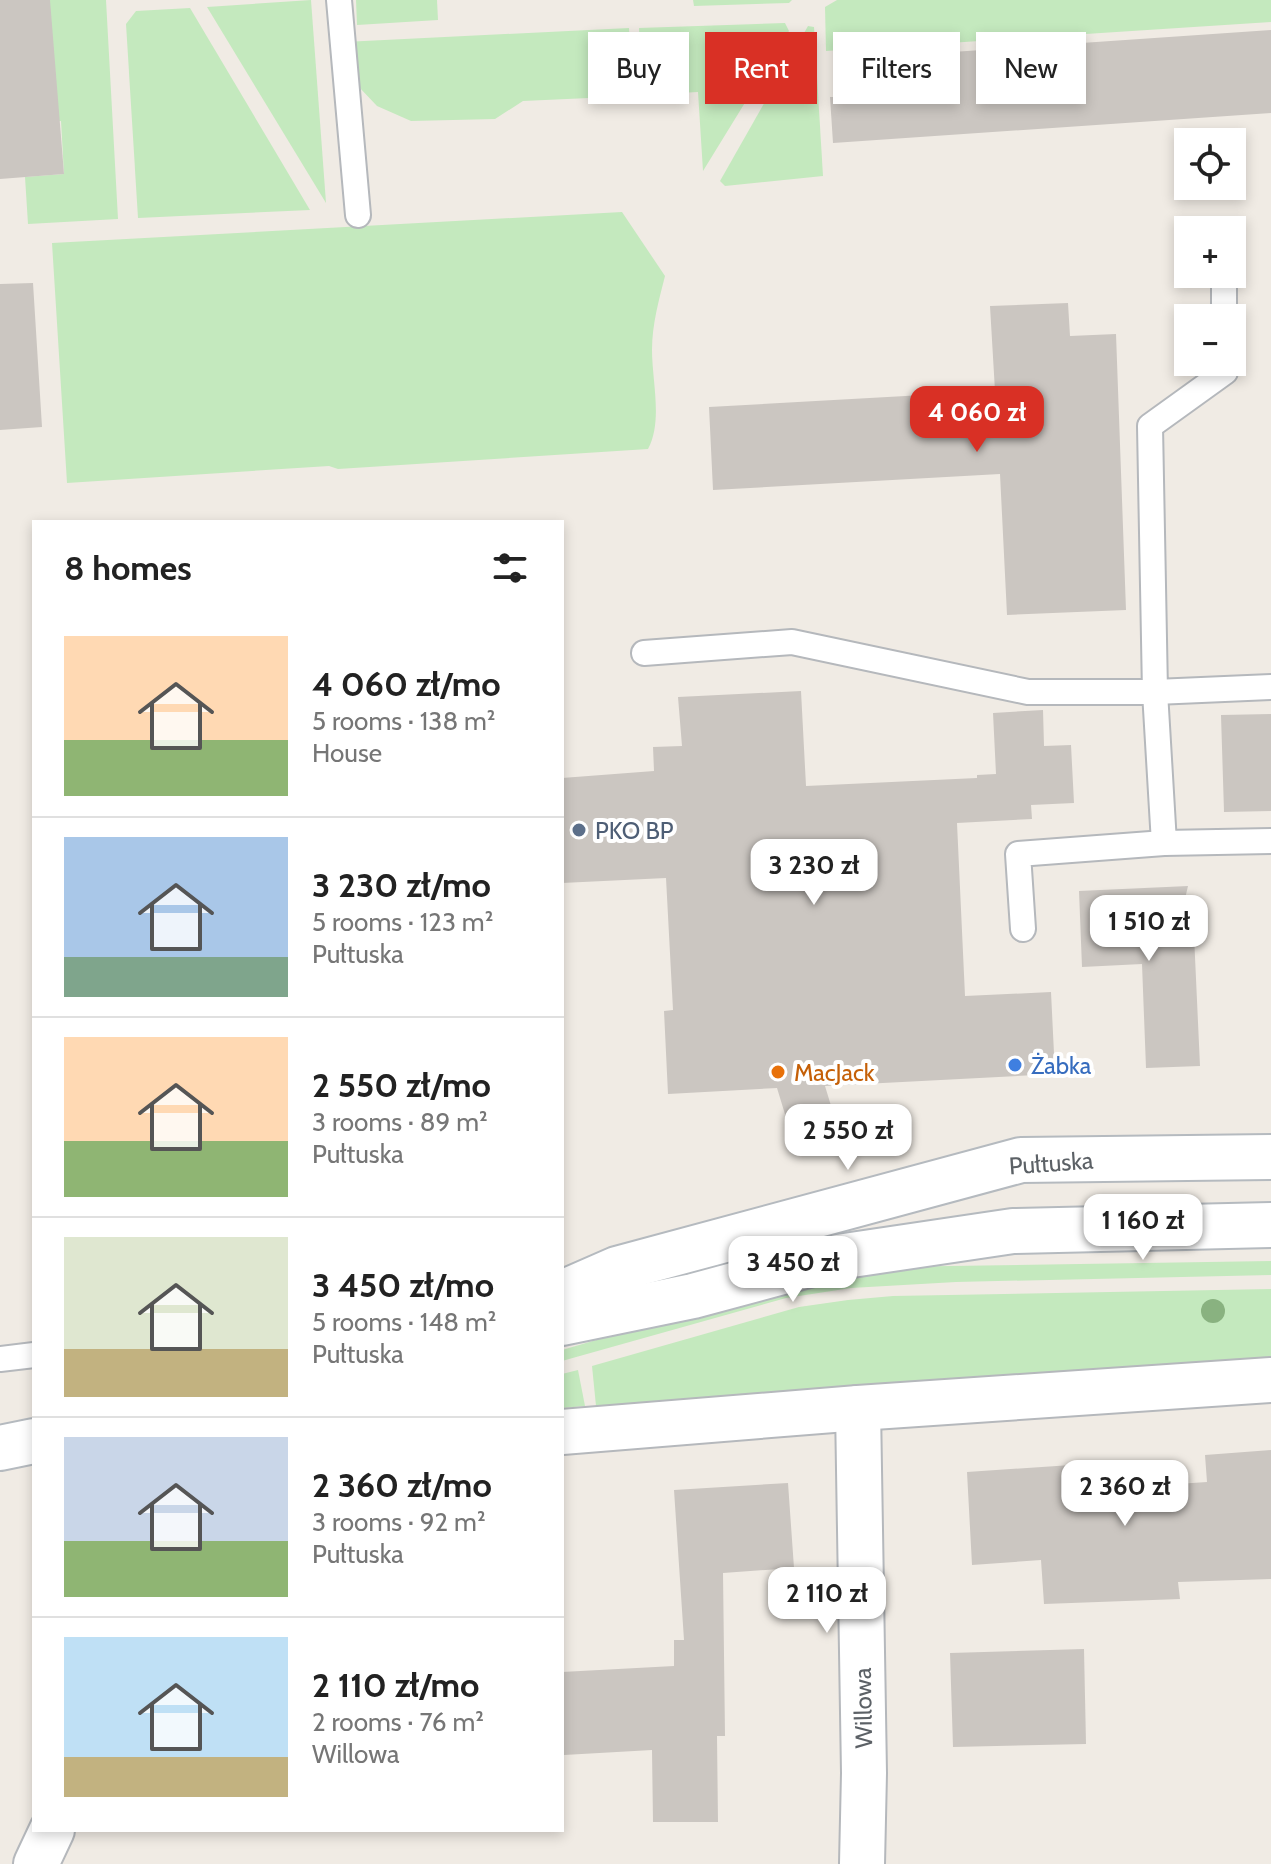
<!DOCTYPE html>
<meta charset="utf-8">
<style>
:root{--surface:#fff;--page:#f2f2f2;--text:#222;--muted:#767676;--line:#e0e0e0;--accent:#d93025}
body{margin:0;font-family:Cabin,sans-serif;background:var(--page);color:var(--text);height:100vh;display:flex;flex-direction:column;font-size:30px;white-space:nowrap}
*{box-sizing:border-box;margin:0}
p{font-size:26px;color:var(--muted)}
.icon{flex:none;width:44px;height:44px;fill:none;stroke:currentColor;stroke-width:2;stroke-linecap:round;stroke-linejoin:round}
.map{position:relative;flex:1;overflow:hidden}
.drawer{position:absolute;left:32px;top:520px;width:532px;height:1312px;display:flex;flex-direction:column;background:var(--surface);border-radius:0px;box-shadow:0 4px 12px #0003}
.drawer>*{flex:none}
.top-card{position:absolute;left:588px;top:32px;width:562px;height:72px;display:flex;gap:16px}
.controls{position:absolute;left:1174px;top:128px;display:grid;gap:16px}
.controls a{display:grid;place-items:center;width:72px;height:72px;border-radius:0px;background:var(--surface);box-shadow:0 4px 12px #0003;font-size:40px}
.price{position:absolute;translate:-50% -68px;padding:0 18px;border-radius:16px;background:#fff;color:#222;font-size:26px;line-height:52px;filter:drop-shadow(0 2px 4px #0008)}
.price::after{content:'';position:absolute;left:50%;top:48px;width:24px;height:18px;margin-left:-12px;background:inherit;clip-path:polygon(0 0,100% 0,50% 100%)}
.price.on{background:var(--accent);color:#fff}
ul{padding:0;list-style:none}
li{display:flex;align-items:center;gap:24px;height:200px;padding:0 32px}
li+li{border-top:2px solid var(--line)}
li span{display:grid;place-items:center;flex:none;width:224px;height:160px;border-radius:0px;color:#555}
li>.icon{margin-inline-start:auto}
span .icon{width:96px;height:96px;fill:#fffc;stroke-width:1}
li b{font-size:34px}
h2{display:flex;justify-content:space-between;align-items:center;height:96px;padding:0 32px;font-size:34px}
.pill{padding:0 28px;border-radius:0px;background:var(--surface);box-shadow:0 4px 12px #0003;font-size:28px;line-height:72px}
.pill.on{background:var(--accent);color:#fff}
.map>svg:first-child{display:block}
</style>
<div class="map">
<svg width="1271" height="1864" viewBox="0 0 1271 1864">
<rect width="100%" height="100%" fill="#f0ebe4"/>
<!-- green -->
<g fill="#c4e9be">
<path d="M 50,0 L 106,0 L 118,219 L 28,224 L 25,177 L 64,174 L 61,121 L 23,124 Z"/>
<path d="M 311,0 L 326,203 L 207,7 Z"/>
<path d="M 356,0 L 437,0 L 438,20 L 357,25 Z"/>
<path d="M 693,0 L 792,0 L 789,3 L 694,6 Z"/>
<path d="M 837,0 L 1271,0 L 1271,22 L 826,51 L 825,7 Z"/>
<path d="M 190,8 L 310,210 L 138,218 L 126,24 L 136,11 Z"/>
<path d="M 785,23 L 789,31 L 703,171 L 698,92 L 642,95 L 639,28 Z"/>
<path d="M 808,26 L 814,27 L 823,176 L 725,186 L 720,181 Z"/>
<path d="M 629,28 L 633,96 L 523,101 L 495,119 L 411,121 L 377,106 L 358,86 L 344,42 Z"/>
<path d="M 622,212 L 665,276 C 659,300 652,324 652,350 C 652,381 663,421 648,449 L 338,469 L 329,466 L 67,483 L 52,243 Z"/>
<path d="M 1271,1261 L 1271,1275 L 956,1282 L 851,1288 L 786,1298 L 562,1361 L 562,1350 L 682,1315 L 883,1267 Z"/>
<path d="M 1271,1289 L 1271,1359 L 596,1406 L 592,1366 L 799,1307 L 848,1300 L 893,1296 Z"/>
<path d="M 578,1370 L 585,1406 L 562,1408 L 562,1374 Z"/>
</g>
<!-- building -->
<g fill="#cbc6c1">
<path d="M 0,0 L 50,0 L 64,174 L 0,179 Z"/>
<path d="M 1271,30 L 1271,113 L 833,143 L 830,97 L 839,97 L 836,60 Z"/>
<path d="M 33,283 L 42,427 L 0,430 L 0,284 Z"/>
<path d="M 1068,303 L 1070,336 L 1116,334 L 1126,610 L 1007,615 L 1000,474 L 713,490 L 709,407 L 995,391 L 990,306 Z"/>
<path d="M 801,691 L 806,786 L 977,778 L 977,775 L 996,774 L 993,713 L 1043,710 L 1044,746 L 1071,745 L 1074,803 L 1031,805 L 1032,819 L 957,823 L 965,996 L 1051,992 L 1055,1074 L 825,1086 L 839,1132 L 795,1147 L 777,1088 L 668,1094 L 664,1011 L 673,1010 L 666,878 L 562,883 L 562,778 L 654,771 L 653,747 L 682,746 L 678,697 Z"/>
<path d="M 1271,714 L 1271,811 L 1224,812 L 1221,715 Z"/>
<path d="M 1188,886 L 1181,916 L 1194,935 L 1200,1066 L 1146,1068 L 1142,964 L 1082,967 L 1079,891 Z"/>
<path d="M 1271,1450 L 1271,1579 L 1178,1582 L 1180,1599 L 1044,1604 L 1041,1560 L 972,1565 L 967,1472 L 1101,1463 L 1103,1489 L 1207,1482 L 1205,1455 Z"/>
<path d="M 788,1483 L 794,1568 L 723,1573 L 725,1736 L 717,1736 L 718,1822 L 653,1822 L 652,1750 L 564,1755 L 562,1672 L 674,1666 L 674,1640 L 684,1640 L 674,1490 Z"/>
<path d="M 1084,1649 L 1086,1744 L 953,1747 L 950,1653 Z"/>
</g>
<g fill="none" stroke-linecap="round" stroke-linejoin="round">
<defs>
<g id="service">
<path d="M 339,0 L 358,215"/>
<path d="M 1224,274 L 1224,318"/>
<path d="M 1225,362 L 1225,372 L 1150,426 L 1155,692 L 1271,687"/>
<path d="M 644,653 L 792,642 L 1028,692 L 1155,692 L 1164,843 L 1271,841"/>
<path d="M 1023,929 L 1018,854 L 1164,843"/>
<path d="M 0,1359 L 34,1355"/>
</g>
<g id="minor">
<path d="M 858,1408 L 864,1773 L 862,1864"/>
<path d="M 562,1432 L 858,1408 L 1271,1380"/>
<path d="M 36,1864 L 52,1830"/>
</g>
<g id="secondary">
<path d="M 562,1293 L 617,1269 L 1021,1160 L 1271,1157"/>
<path d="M 562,1323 L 693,1296 L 838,1257 L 1013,1231 L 1271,1225"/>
<path d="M 0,1448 L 34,1441"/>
</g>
</defs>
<!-- service casing -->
<use href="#service" stroke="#b5b8bc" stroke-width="28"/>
<!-- minor casing -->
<use href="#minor" stroke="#b5b8bc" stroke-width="48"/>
<!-- secondary casing -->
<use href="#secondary" stroke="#b5babf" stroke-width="48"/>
<!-- service -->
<use href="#service" stroke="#fff" stroke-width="24"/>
<!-- minor -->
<use href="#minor" stroke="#fff" stroke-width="44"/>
<!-- secondary -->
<use href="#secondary" stroke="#fff" stroke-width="44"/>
</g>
<!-- trees -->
<circle fill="#89b280" cx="1213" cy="1311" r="12"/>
<!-- markers -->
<circle fill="#5c6f8a" stroke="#fff" stroke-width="3" cx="579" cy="830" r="8"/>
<circle fill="#3f7fe0" stroke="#fff" stroke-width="3" cx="1015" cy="1065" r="8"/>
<circle fill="#e8710a" stroke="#fff" stroke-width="3" cx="778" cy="1072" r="8"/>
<g text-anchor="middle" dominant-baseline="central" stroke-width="8" stroke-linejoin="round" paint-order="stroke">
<!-- service labels -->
<g font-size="24" fill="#4e5e75" stroke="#fff" text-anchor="start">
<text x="595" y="830">PKO BP</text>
</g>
<!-- shop labels -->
<g font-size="24" fill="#366cbe" stroke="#fff" text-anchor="start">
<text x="1031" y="1065">Żabka</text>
</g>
<!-- food labels -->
<g font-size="24" fill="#c56008" stroke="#fff" text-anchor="start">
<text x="794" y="1072">MacJack</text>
</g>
<!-- street labels -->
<g font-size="24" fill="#5c6166" stroke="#fff">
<text transform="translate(1051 1163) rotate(-4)">Pułtuska</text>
<text transform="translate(863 1708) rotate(-91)">Willowa</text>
</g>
</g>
</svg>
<div class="controls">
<a><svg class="icon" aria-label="locate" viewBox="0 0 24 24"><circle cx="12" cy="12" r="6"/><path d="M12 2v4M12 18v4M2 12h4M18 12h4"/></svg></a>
<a>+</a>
<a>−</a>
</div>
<b class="price on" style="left:977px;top:454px">4 060 zł</b>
<b class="price" style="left:814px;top:907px">3 230 zł</b>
<b class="price" style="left:1149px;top:963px">1 510 zł</b>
<b class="price" style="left:848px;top:1172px">2 550 zł</b>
<b class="price" style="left:1143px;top:1262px">1 160 zł</b>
<b class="price" style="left:793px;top:1304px">3 450 zł</b>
<b class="price" style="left:1125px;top:1528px">2 360 zł</b>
<b class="price" style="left:827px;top:1635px">2 110 zł</b>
<div class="top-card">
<a class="pill">Buy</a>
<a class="pill on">Rent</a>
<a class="pill">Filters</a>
<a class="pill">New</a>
</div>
<section class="drawer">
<h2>8 homes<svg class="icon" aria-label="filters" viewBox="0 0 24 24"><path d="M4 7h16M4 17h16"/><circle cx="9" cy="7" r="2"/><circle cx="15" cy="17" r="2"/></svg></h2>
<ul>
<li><span style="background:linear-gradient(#ffd9b3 65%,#8fb573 0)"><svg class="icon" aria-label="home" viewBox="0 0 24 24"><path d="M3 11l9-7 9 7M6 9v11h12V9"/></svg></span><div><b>4 060 zł/mo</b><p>5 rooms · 138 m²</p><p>House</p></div></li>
<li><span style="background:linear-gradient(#a9c7e8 75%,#7fa58c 0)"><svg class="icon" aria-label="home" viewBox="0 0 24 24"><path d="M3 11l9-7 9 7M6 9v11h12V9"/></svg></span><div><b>3 230 zł/mo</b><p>5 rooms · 123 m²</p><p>Pułtuska</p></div></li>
<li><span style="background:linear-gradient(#ffd9b3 65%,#8fb573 0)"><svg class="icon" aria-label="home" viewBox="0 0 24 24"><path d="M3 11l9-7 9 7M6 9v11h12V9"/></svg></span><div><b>2 550 zł/mo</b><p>3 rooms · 89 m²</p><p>Pułtuska</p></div></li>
<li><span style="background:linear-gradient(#dfe7d0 70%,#c2b280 0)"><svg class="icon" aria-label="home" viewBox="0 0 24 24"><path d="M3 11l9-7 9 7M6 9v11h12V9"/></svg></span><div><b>3 450 zł/mo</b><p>5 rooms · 148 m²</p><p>Pułtuska</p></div></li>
<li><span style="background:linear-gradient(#c9d6e8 65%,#8fb573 0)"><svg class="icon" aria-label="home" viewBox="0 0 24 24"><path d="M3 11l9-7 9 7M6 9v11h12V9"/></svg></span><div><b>2 360 zł/mo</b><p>3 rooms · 92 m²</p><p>Pułtuska</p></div></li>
<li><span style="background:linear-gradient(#bfe0f5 75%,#c2b280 0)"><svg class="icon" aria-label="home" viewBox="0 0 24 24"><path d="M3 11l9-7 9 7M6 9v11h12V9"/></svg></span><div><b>2 110 zł/mo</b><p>2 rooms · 76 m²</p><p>Willowa</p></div></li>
</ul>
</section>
</div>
